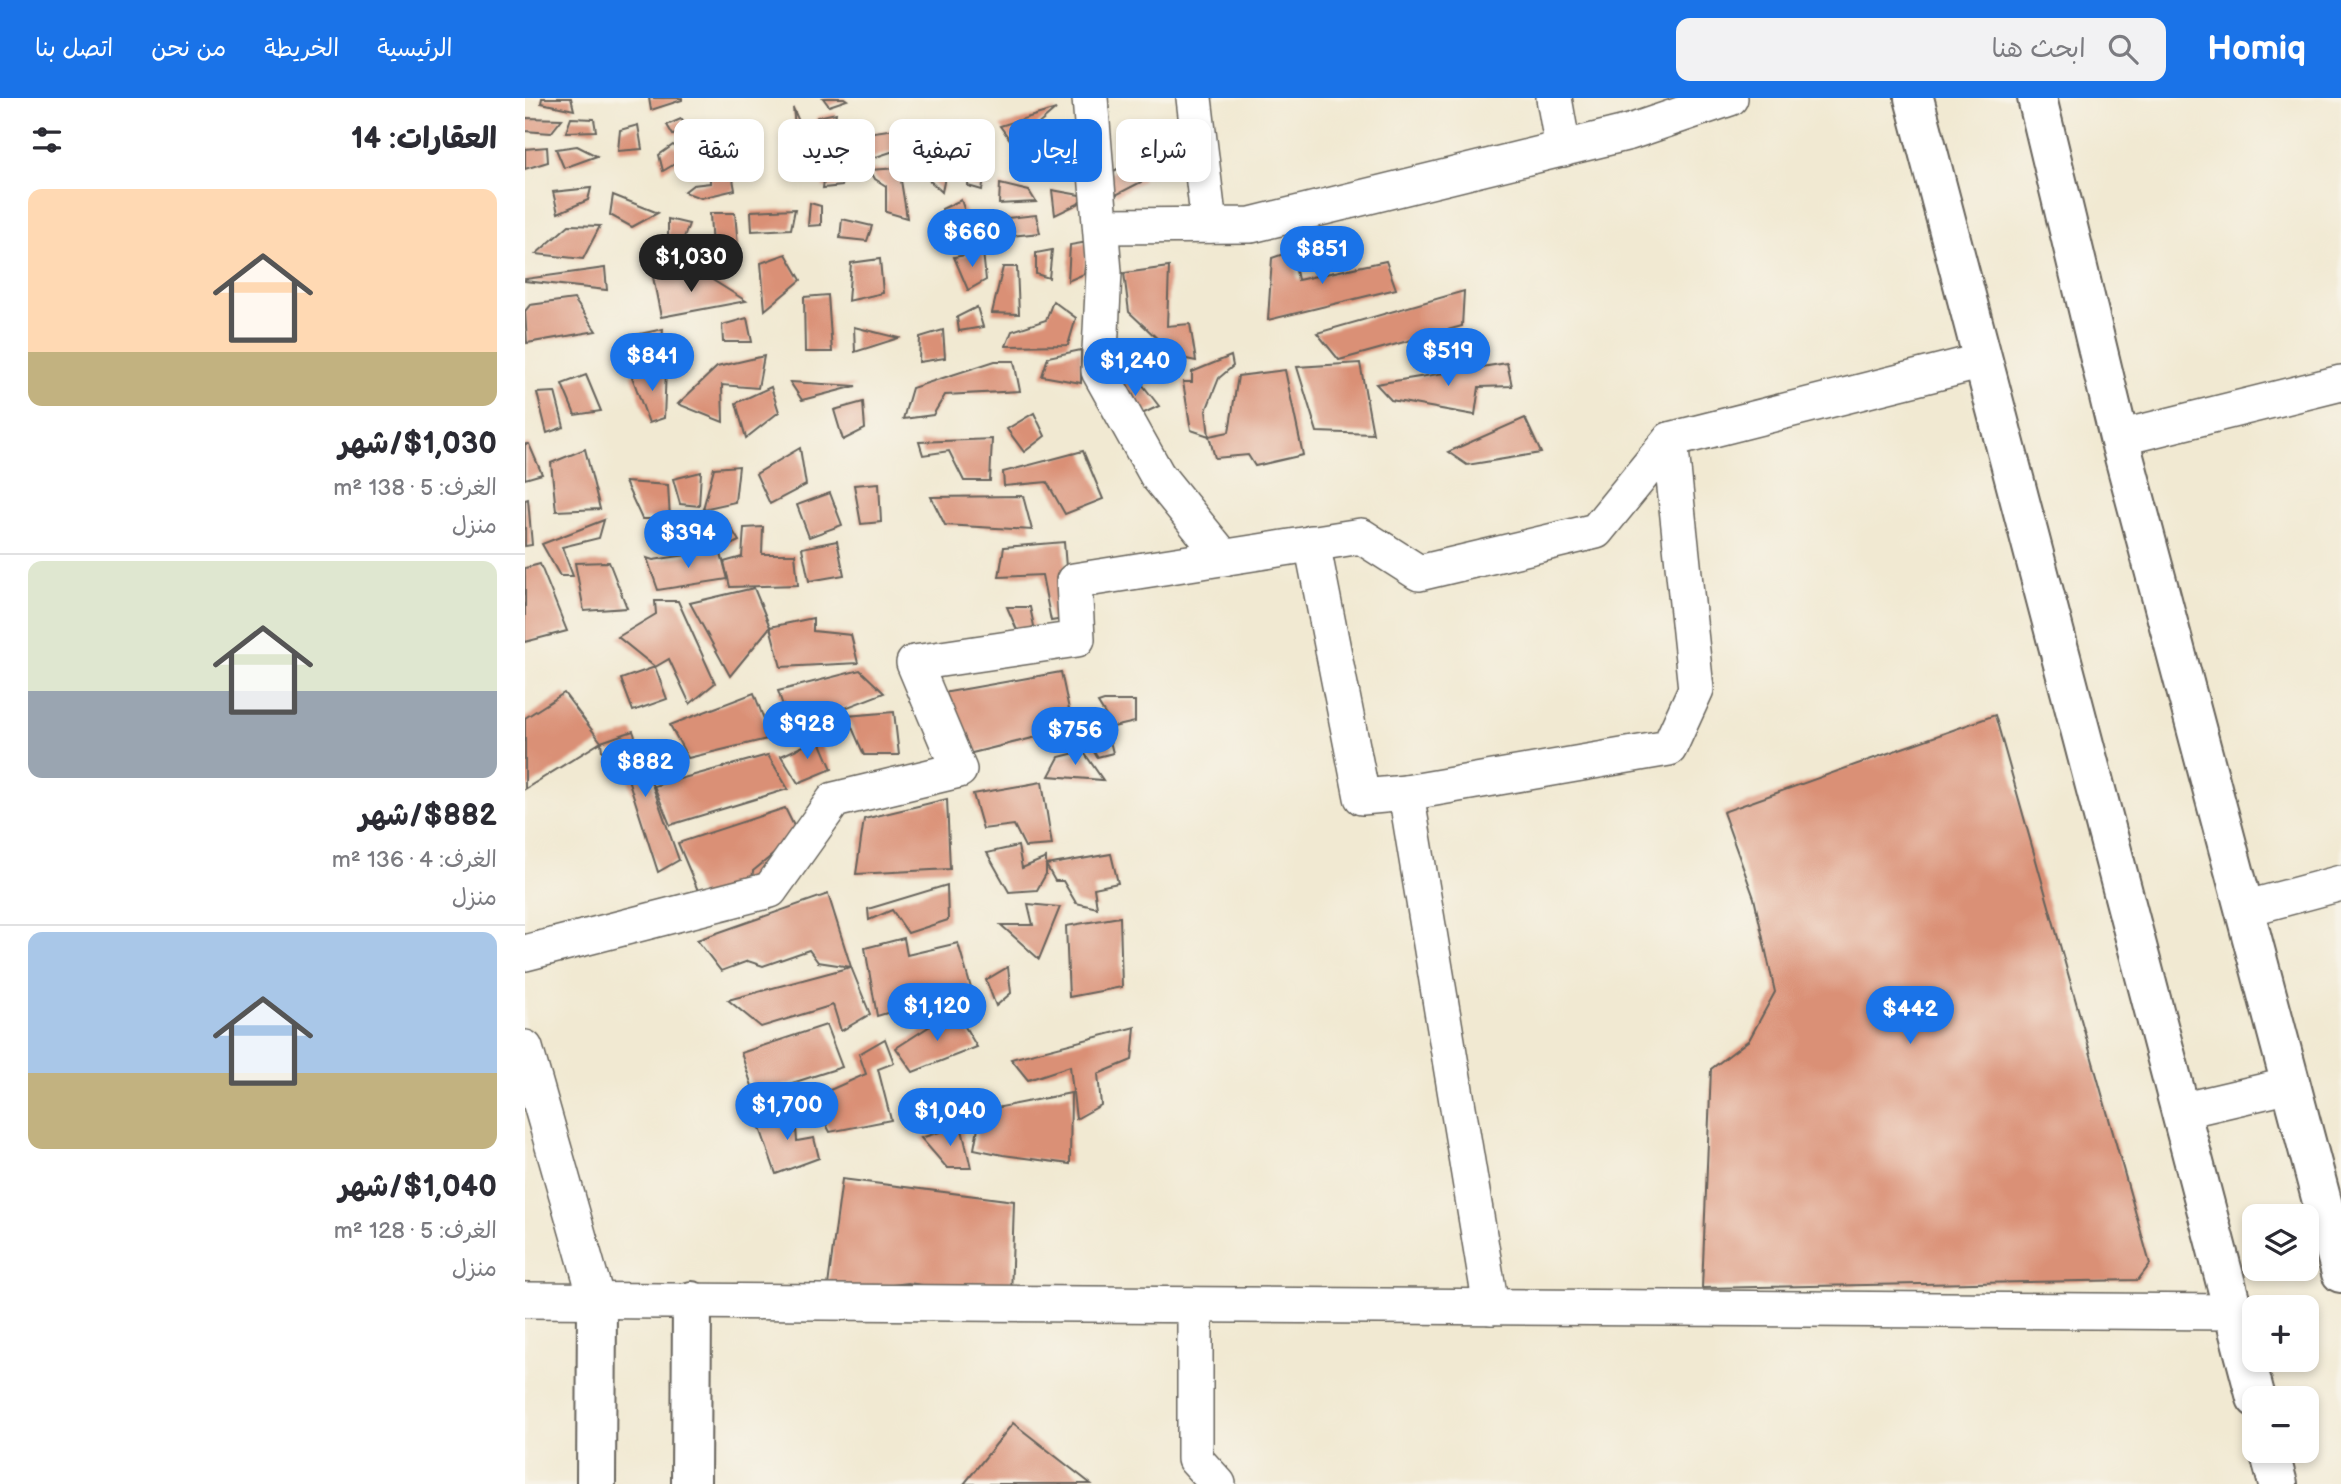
<!DOCTYPE html>
<html lang="ar">
<meta charset="utf-8">
<style>
:root{--surface:#fff;--page:#f2f2f3;--text:#2b2b33;--muted:#7c7c81;--line:#e1e1e2;--accent:#1a73e8}
body{margin:0;font-family:"Balsamiq Sans","Playpen Sans Arabic",sans-serif;background:var(--page);color:var(--text);direction:rtl;height:100vh;display:flex;flex-direction:column;font-size:26px;white-space:nowrap}
*{box-sizing:border-box;margin:0}
p{font-size:23px;color:var(--muted)}
.icon{flex:none;width:38px;height:38px;fill:none;stroke:currentColor;stroke-width:2;stroke-linecap:round;stroke-linejoin:round}
.map{position:relative;flex:1;overflow:hidden;direction:ltr}
.panel{display:flex;flex-direction:column;background:var(--surface);width:525px}
.panel>*{flex:none}
.top-card{position:absolute;left:21px;top:21px;width:665px;height:63px;direction:rtl;display:flex;gap:14px}
.tools{position:absolute;left:1717px;top:1106px;display:grid;gap:14px}
.tools a{display:grid;place-items:center;width:77px;height:77px;border-radius:14px;background:var(--surface);box-shadow:0 4px 10px #0003;font-size:35px}
.price{position:absolute;translate:-50% -60px;padding:0 16px;border-radius:24px;background:var(--accent);color:#fff;font-size:23px;line-height:46px;filter:drop-shadow(0 2px 4px #0008)}
.price::after{content:'';position:absolute;left:50%;top:42px;width:21px;height:16px;margin-left:-10px;background:inherit;clip-path:polygon(0 0,100% 0,50% 100%)}
.price.current{background:#222;color:#fff}
ul{padding:0;list-style:none}
li{display:grid;align-content:center;gap:14px;height:371px;padding:0 28px}
li+li{border-top:2px solid var(--line)}
li span{display:grid;place-items:center;height:217px;border-radius:14px;color:#555}
li>.icon{margin-inline-start:auto}
span .icon{width:126px;height:126px;fill:#fffc;stroke-width:1}
li b{font-size:30px}
h2{display:flex;justify-content:space-between;align-items:center;height:84px;padding:0 28px;font-size:30px}
.chip{padding:0 24px;border-radius:14px;background:var(--surface);box-shadow:0 4px 10px #0003;font-size:24px;line-height:63px}
.chip.current{background:var(--accent);color:#fff}
header{display:flex;align-items:center;gap:42px;box-sizing:border-box;height:98px;padding:0 35px;background:var(--accent);color:#fff}
header strong{font-size:33px}
nav{display:flex;gap:38px;margin-inline-start:auto;font-size:24px}
.search{width:490px;height:63px;background:var(--page);display:flex;align-items:center;gap:18px;box-sizing:border-box;padding:0 24px;border-radius:14px;color:var(--muted);font-size:26px}
main{display:flex;flex:1;min-height:0}
.map>svg:first-child{display:block}
</style>
<header>
<strong>Homiq</strong>
<div class="search"><svg class="icon" aria-label="search" viewBox="0 0 24 24"><circle cx="10" cy="10" r="6"/><path d="M15 15l6 6"/></svg>ابحث هنا</div>
<nav><a>الرئيسية</a><a>الخريطة</a><a>من نحن</a><a>اتصل بنا</a></nav>
</header>
<main>
<div class="map">
<svg width="1816" height="1386" viewBox="0 0 1816 1386">
<rect width="100%" height="100%" fill="#f7f3e8"/>
<filter id="ink" filterUnits="userSpaceOnUse"><feTurbulence type="fractalNoise" baseFrequency=".0143" numOctaves="2"/><feDisplacementMap in="SourceGraphic" scale="14" xChannelSelector="R" yChannelSelector="G"/><feConvolveMatrix kernelMatrix="1 2 1 2 8 2 1 2 1" color-interpolation-filters="sRGB"/></filter>
<filter id="wash" filterUnits="userSpaceOnUse"><feTurbulence type="fractalNoise" baseFrequency=".00686" numOctaves="4" result="noise"/><feDisplacementMap in="SourceGraphic" scale="28" xChannelSelector="R" yChannelSelector="G"/><feGaussianBlur stdDeviation="1.57" result="paint"/><feColorMatrix in="noise" values="0 0 0 0 0 0 0 0 0 0 0 0 0 0 0 0 0 1.4 0 .05"/><feComposite in="paint" operator="in"/></filter>
<g filter="url(#wash)">
<rect width="100%" height="100%" fill="#f1e9d2"/>
<g id="blocks">
<!-- building -->
<g fill="#da9076">
<path d="M 17,0 L 46,0 L 49,12 L 16,5 Z"/>
<path d="M 124,0 L 157,0 L 157,2 L 126,12 Z"/>
<path d="M 298,0 L 319,0 L 322,2 L 304,8 Z"/>
<path d="M 268,10 L 288,55 L 274,64 Z"/>
<path d="M 531,11 L 489,47 L 475,28 Z"/>
<path d="M 311,15 L 309,29 L 300,41 L 288,28 L 292,19 Z"/>
<path d="M 0,20 L 37,21 L 26,35 L 0,33 Z"/>
<path d="M 46,20 L 69,21 L 71,33 L 41,34 Z"/>
<path d="M 156,21 L 166,33 L 148,37 L 142,27 Z"/>
<path d="M 181,25 L 204,27 L 185,38 Z"/>
<path d="M 113,27 L 117,51 L 93,53 L 95,32 Z"/>
<path d="M 230,27 L 233,55 L 219,69 L 218,34 Z"/>
<path d="M 377,30 L 381,49 L 339,63 L 335,36 Z"/>
<path d="M 419,36 L 466,40 L 457,92 L 443,88 L 444,55 L 423,53 Z"/>
<path d="M 326,43 L 317,88 L 298,90 L 303,51 Z"/>
<path d="M 148,47 L 163,58 L 138,73 L 134,57 Z"/>
<path d="M 202,47 L 210,92 L 176,100 L 159,94 L 168,87 L 185,85 L 185,70 L 171,66 L 173,49 Z"/>
<path d="M 52,48 L 72,58 L 39,70 L 31,51 Z"/>
<path d="M 22,49 L 23,64 L 0,71 L 0,51 Z"/>
<path d="M 528,51 L 537,66 L 510,80 L 505,64 Z"/>
<path d="M 610,62 L 618,83 L 591,97 L 581,77 Z"/>
<path d="M 422,69 L 417,94 L 402,80 L 409,70 Z"/>
<path d="M 374,70 L 382,120 L 361,114 L 361,88 L 350,81 L 345,72 Z"/>
<path d="M 475,86 L 504,93 L 511,104 L 474,106 Z"/>
<path d="M 66,90 L 63,102 L 33,115 L 28,94 Z"/>
<path d="M 527,92 L 560,98 L 553,106 L 530,117 Z"/>
<path d="M 88,97 L 133,115 L 107,129 L 85,117 Z"/>
<path d="M 436,102 L 445,128 L 417,135 L 417,111 Z"/>
<path d="M 285,105 L 296,108 L 296,127 L 283,128 Z"/>
<path d="M 270,111 L 266,131 L 227,133 L 226,113 Z"/>
<path d="M 185,115 L 210,115 L 214,159 L 187,152 Z"/>
<path d="M 511,117 L 515,135 L 476,139 L 473,121 Z"/>
<path d="M 143,121 L 164,126 L 157,145 L 143,142 Z"/>
<path d="M 317,121 L 347,128 L 342,143 L 315,140 Z"/>
<path d="M 44,127 L 75,128 L 58,161 L 11,156 Z"/>
<path d="M 563,144 L 559,176 L 543,183 L 545,147 Z"/>
<path d="M 527,152 L 524,180 L 511,176 L 511,155 Z"/>
<path d="M 767,153 L 773,182 L 861,163 L 871,191 L 743,222 L 747,160 Z"/>
<path d="M 458,154 L 461,182 L 443,192 L 429,159 Z"/>
<path d="M 261,156 L 276,182 L 240,212 L 236,165 Z"/>
<path d="M 355,161 L 358,195 L 323,203 L 326,165 Z"/>
<path d="M 478,169 L 492,169 L 494,216 L 467,215 Z"/>
<path d="M 644,169 L 642,228 L 665,226 L 671,263 L 652,259 L 604,214 L 599,175 Z"/>
<path d="M 80,170 L 82,192 L 0,183 L 0,181 Z"/>
<path d="M 178,176 L 221,203 L 136,219 L 128,179 Z"/>
<path d="M 939,193 L 937,228 L 814,262 L 792,235 Z"/>
<path d="M 303,197 L 307,254 L 280,254 L 279,199 Z"/>
<path d="M 49,201 L 71,233 L 2,245 L 0,213 L 5,207 Z"/>
<path d="M 528,203 L 551,220 L 543,247 L 481,248 L 487,233 L 521,222 Z"/>
<path d="M 452,209 L 458,229 L 434,233 L 432,219 Z"/>
<path d="M 222,220 L 227,244 L 198,244 L 197,227 Z"/>
<path d="M 329,229 L 374,240 L 330,254 Z"/>
<path d="M 138,231 L 136,259 L 114,259 L 110,237 Z"/>
<path d="M 418,232 L 420,260 L 394,264 L 395,239 Z"/>
<path d="M 556,252 L 556,285 L 517,278 L 523,259 Z"/>
<path d="M 239,258 L 233,290 L 197,287 L 198,324 L 153,306 L 192,269 Z"/>
<path d="M 706,258 L 708,268 L 694,280 L 681,313 L 684,338 L 666,332 L 658,284 L 667,284 L 667,274 Z"/>
<path d="M 470,263 L 489,263 L 495,293 L 420,297 L 408,317 L 378,321 L 387,290 Z"/>
<path d="M 835,265 L 848,336 L 792,334 L 772,269 Z"/>
<path d="M 982,265 L 987,288 L 954,289 L 950,317 L 866,302 L 851,286 Z"/>
<path d="M 141,271 L 139,320 L 124,325 L 106,276 Z"/>
<path d="M 760,272 L 778,357 L 730,368 L 723,357 L 690,360 L 684,338 L 704,334 L 713,278 Z"/>
<path d="M 61,277 L 76,313 L 50,317 L 37,286 Z"/>
<path d="M 610,277 L 634,308 L 604,322 L 588,291 Z"/>
<path d="M 265,284 L 331,288 L 277,302 Z"/>
<path d="M 246,289 L 254,314 L 221,340 L 211,305 Z"/>
<path d="M 30,294 L 39,329 L 22,335 L 12,295 Z"/>
<path d="M 338,304 L 340,331 L 318,342 L 309,312 Z"/>
<path d="M 509,315 L 520,338 L 499,354 L 482,331 Z"/>
<path d="M 1000,320 L 1016,355 L 942,367 L 923,354 Z"/>
<path d="M 467,341 L 465,383 L 439,383 L 424,353 L 398,357 L 394,344 Z"/>
<path d="M 0,346 L 4,346 L 17,376 L 0,381 Z"/>
<path d="M 275,350 L 281,387 L 245,406 L 231,376 Z"/>
<path d="M 60,351 L 75,411 L 31,413 L 26,365 Z"/>
<path d="M 558,353 L 578,401 L 540,416 L 522,384 L 479,388 L 478,374 Z"/>
<path d="M 214,368 L 210,404 L 178,411 L 189,370 Z"/>
<path d="M 176,374 L 174,408 L 155,406 L 148,381 Z"/>
<path d="M 100,384 L 143,387 L 145,421 L 117,421 Z"/>
<path d="M 354,385 L 356,424 L 336,426 L 329,387 Z"/>
<path d="M 305,395 L 317,427 L 284,439 L 272,407 Z"/>
<path d="M 498,398 L 507,432 L 420,427 L 406,399 Z"/>
<path d="M 3,401 L 7,447 L 0,448 L 0,402 Z"/>
<path d="M 200,420 L 214,443 L 195,452 L 181,424 Z"/>
<path d="M 79,422 L 74,440 L 37,449 L 48,478 L 35,478 L 17,446 Z"/>
<path d="M 238,429 L 237,456 L 270,456 L 273,487 L 205,489 L 199,464 L 217,459 L 219,430 Z"/>
<path d="M 312,443 L 319,477 L 284,483 L 277,450 Z"/>
<path d="M 539,444 L 545,520 L 526,523 L 517,477 L 474,479 L 479,449 Z"/>
<path d="M 195,452 L 203,481 L 133,492 L 122,460 L 128,462 Z"/>
<path d="M 84,464 L 102,510 L 59,513 L 50,465 Z"/>
<path d="M 15,466 L 42,533 L 0,544 L 0,470 Z"/>
<path d="M 229,490 L 245,529 L 288,520 L 288,533 L 326,537 L 333,565 L 256,569 L 245,529 L 205,578 L 165,505 Z"/>
<path d="M 130,503 L 153,503 L 190,585 L 165,606 L 144,561 L 130,569 L 93,539 L 131,516 Z"/>
<path d="M 482,509 L 505,509 L 509,528 L 495,539 Z"/>
<path d="M 130,569 L 142,601 L 108,613 L 96,581 Z"/>
<path d="M 335,572 L 359,595 L 266,631 L 253,593 Z"/>
<path d="M 536,574 L 548,630 L 439,657 L 418,595 Z"/>
<path d="M 39,595 L 76,644 L 0,691 L 0,620 Z"/>
<path d="M 229,595 L 246,640 L 163,660 L 145,627 Z"/>
<path d="M 579,603 L 610,603 L 610,624 L 588,629 L 573,605 Z"/>
<path d="M 369,614 L 374,657 L 339,657 L 322,618 Z"/>
<path d="M 1470,617 L 1625,1166 L 1613,1182 L 1177,1190 L 1186,971 L 1224,942 L 1250,894 L 1229,800 L 1198,714 Z"/>
<path d="M 556,631 L 583,635 L 588,655 L 572,659 Z"/>
<path d="M 108,633 L 154,762 L 133,774 L 94,653 L 77,653 L 76,644 Z"/>
<path d="M 294,641 L 307,671 L 273,685 L 256,658 Z"/>
<path d="M 558,653 L 578,682 L 524,678 L 534,659 Z"/>
<path d="M 243,657 L 263,691 L 145,727 L 129,688 Z"/>
<path d="M 517,684 L 527,747 L 500,749 L 489,727 L 458,731 L 448,696 Z"/>
<path d="M 422,701 L 425,771 L 331,776 L 339,721 Z"/>
<path d="M 260,710 L 273,736 L 228,773 L 226,792 L 179,807 L 153,745 Z"/>
<path d="M 493,748 L 497,770 L 521,760 L 521,776 L 512,792 L 484,794 L 462,755 Z"/>
<path d="M 586,756 L 593,785 L 569,790 L 572,810 L 551,805 L 538,783 L 530,783 L 521,767 Z"/>
<path d="M 422,787 L 423,822 L 383,835 L 367,812 L 344,822 L 343,811 Z"/>
<path d="M 303,796 L 326,869 L 293,864 L 284,852 L 238,868 L 223,863 L 196,873 L 172,842 Z"/>
<path d="M 503,806 L 535,809 L 514,861 L 476,827 L 508,827 Z"/>
<path d="M 595,819 L 597,889 L 544,899 L 541,828 Z"/>
<path d="M 379,840 L 382,857 L 433,845 L 446,890 L 352,918 L 340,850 Z"/>
<path d="M 326,869 L 345,916 L 316,933 L 308,907 L 236,929 L 203,902 Z"/>
<path d="M 483,869 L 486,895 L 471,908 L 461,882 Z"/>
<path d="M 430,912 L 452,949 L 388,974 L 371,950 Z"/>
<path d="M 301,927 L 317,969 L 230,997 L 216,955 Z"/>
<path d="M 610,929 L 607,962 L 573,976 L 576,1007 L 551,1021 L 545,968 L 503,982 L 486,961 Z"/>
<path d="M 360,941 L 369,965 L 353,971 L 366,1022 L 305,1034 L 287,1000 L 341,976 L 334,956 Z"/>
<path d="M 546,995 L 545,1066 L 478,1057 L 449,1051 L 456,1013 Z"/>
<path d="M 269,1004 L 272,1043 L 289,1040 L 294,1060 L 251,1076 L 234,1027 Z"/>
<path d="M 436,1027 L 446,1070 L 422,1070 L 396,1040 Z"/>
<path d="M 317,1081 L 489,1103 L 486,1199 L 383,1185 L 302,1195 Z"/>
<path d="M 488,1325 L 566,1386 L 439,1386 Z"/>
</g>
</g>
</g>
<g filter="url(#ink)">
<use href="#blocks" fill-opacity="0" stroke="#67645c" stroke-width="2"/>
<g fill="none" stroke-linecap="round" stroke-linejoin="round">
<defs>
<g id="minor">
<path d="M 565,0 L 579,174 L 574,273 L 632,377 L 699,460"/>
<path d="M 669,0 L 684,127"/>
<path d="M 1029,0 L 1038,51"/>
<path d="M 576,128 L 726,127 L 1105,34 L 1205,0"/>
<path d="M 1594,340 L 1816,285"/>
<path d="M 787,445 L 837,699 L 881,695 L 966,1209"/>
<path d="M 881,695 L 1144,650 L 1171,591 L 1145,342 L 1458,263"/>
<path d="M 1719,811 L 1816,785"/>
<path d="M 0,855 L 245,792 L 309,702 L 434,672 L 389,565 L 552,541 L 549,483 L 836,438 L 894,475 L 1071,433 L 1145,342"/>
<path d="M 0,950 L 72,1203"/>
<path d="M 1655,1013 L 1766,987"/>
<path d="M 0,1202 L 1708,1214"/>
<path d="M 670,1207 L 670,1361 L 693,1386"/>
</g>
<g id="secondary">
<path d="M 71,1386 L 72,1203"/>
<path d="M 166,1386 L 167,1203"/>
</g>
<g id="primary">
<path d="M 1389,0 L 1731,1300"/>
<path d="M 1512,0 L 1594,340 L 1816,1175"/>
<path d="M 1744,1353 L 1753,1386"/>
</g>
</defs>
<!-- minor casing -->
<use href="#minor" stroke="#67645c" stroke-width="38"/>
<!-- secondary casing -->
<use href="#secondary" stroke="#67645c" stroke-width="42"/>
<!-- primary casing -->
<use href="#primary" stroke="#67645c" stroke-width="42"/>
<!-- minor -->
<use href="#minor" stroke="#fff" stroke-width="35"/>
<!-- secondary -->
<use href="#secondary" stroke="#fff" stroke-width="38"/>
<!-- primary -->
<use href="#primary" stroke="#fff" stroke-width="38"/>
</g>
</g>
</svg>
<div class="tools">
<a><svg class="icon" aria-label="layers" viewBox="0 0 24 24"><path d="M12 4l9 5-9 5-9-5zM3 14l9 5 9-5"/></svg></a>
<a>+</a>
<a>−</a>
</div>
<b class="price" style="left:447px;top:171px">$660</b>
<b class="price" style="left:797px;top:188px">$851</b>
<b class="price current" style="left:166px;top:196px">$1,030</b>
<b class="price" style="left:923px;top:290px">$519</b>
<b class="price" style="left:127px;top:295px">$841</b>
<b class="price" style="left:610px;top:300px">$1,240</b>
<b class="price" style="left:163px;top:472px">$394</b>
<b class="price" style="left:282px;top:663px">$928</b>
<b class="price" style="left:550px;top:669px">$756</b>
<b class="price" style="left:120px;top:701px">$882</b>
<b class="price" style="left:412px;top:945px">$1,120</b>
<b class="price" style="left:1385px;top:948px">$442</b>
<b class="price" style="left:262px;top:1044px">$1,700</b>
<b class="price" style="left:425px;top:1050px">$1,040</b>
<div class="top-card">
<a class="chip">شراء</a>
<a class="chip current">إيجار</a>
<a class="chip">تصفية</a>
<a class="chip">جديد</a>
<a class="chip">شقة</a>
</div>
</div>
<section class="panel">
<h2>العقارات: 14<svg class="icon" aria-label="filters" viewBox="0 0 24 24"><path d="M4 7h16M4 17h16"/><circle cx="9" cy="7" r="2"/><circle cx="15" cy="17" r="2"/></svg></h2>
<ul>
<li><span style="background:linear-gradient(#ffd9b3 75%,#c2b280 0)"><svg class="icon" aria-label="home" viewBox="0 0 24 24"><path d="M3 11l9-7 9 7M6 9v11h12V9"/></svg></span><div><b>$1,030/شهر</b><p>الغرف: 5 · 138 m²</p><p>منزل</p></div></li>
<li><span style="background:linear-gradient(#dfe7d0 60%,#9aa5b1 0)"><svg class="icon" aria-label="home" viewBox="0 0 24 24"><path d="M3 11l9-7 9 7M6 9v11h12V9"/></svg></span><div><b>$882/شهر</b><p>الغرف: 4 · 136 m²</p><p>منزل</p></div></li>
<li><span style="background:linear-gradient(#a9c7e8 65%,#c2b280 0)"><svg class="icon" aria-label="home" viewBox="0 0 24 24"><path d="M3 11l9-7 9 7M6 9v11h12V9"/></svg></span><div><b>$1,040/شهر</b><p>الغرف: 5 · 128 m²</p><p>منزل</p></div></li>
</ul>
</section>
</main>
